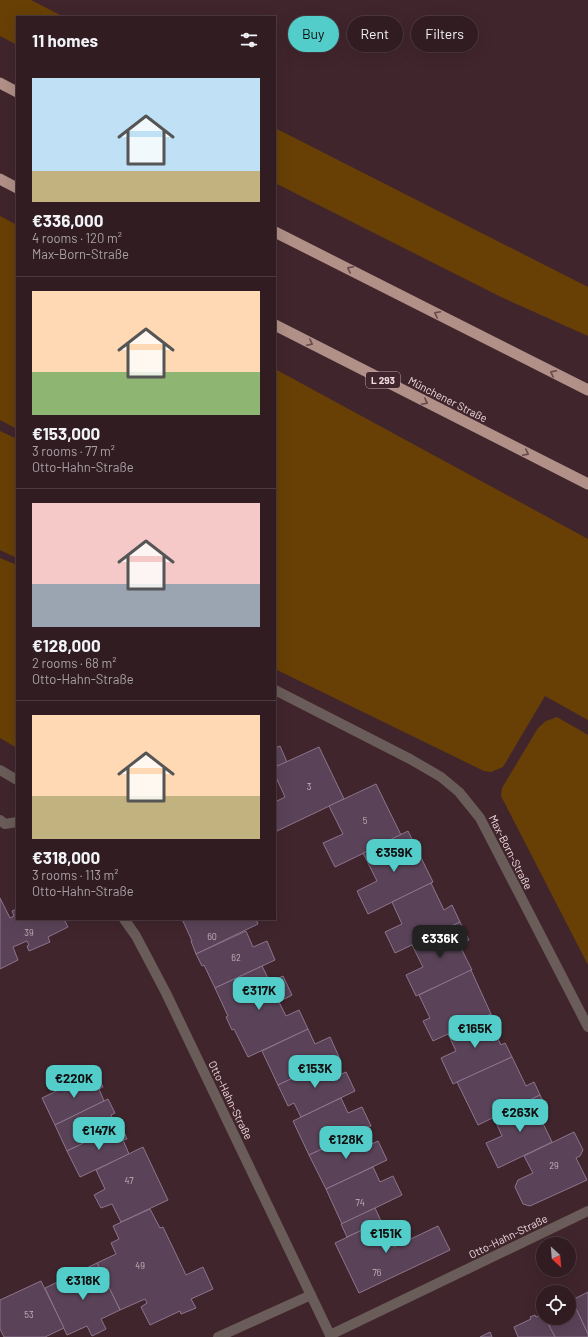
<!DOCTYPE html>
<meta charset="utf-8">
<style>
:root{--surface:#311c22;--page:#3d292f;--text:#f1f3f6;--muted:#a8a1a5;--line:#4c3a40;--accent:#53cdca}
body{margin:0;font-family:Barlow,sans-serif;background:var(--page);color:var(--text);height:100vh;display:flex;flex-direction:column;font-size:15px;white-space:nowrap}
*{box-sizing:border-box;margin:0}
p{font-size:13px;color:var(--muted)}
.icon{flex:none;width:22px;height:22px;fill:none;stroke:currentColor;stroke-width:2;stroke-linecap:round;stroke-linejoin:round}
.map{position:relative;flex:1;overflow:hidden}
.details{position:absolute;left:16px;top:16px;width:260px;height:904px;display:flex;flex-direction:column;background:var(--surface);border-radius:0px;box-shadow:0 4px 16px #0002,0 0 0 1px var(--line)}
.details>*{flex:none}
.top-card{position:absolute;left:288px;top:16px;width:240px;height:36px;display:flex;gap:8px}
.needle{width:26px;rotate:154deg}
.buttons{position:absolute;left:536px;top:1237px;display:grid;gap:8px}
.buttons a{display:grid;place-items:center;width:40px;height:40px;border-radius:50%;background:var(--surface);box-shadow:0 4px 16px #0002,0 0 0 1px var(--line);font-size:20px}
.price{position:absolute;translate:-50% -34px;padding:0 9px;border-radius:8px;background:var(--accent);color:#111;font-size:13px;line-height:26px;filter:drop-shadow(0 1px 2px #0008)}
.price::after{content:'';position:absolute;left:50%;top:24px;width:12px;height:9px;margin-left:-6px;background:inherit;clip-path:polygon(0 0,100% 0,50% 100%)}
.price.active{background:#222;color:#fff}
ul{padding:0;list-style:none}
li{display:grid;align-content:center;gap:8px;height:212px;padding:0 16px}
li+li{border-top:1px solid var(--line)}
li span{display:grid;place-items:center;height:124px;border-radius:0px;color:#555}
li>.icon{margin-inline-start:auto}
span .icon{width:72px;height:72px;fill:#fffc;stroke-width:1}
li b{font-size:17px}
h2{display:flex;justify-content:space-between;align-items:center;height:48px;padding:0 16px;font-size:17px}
.tag{padding:0 14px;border-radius:18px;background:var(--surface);box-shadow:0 4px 16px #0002,0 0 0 1px var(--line);font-size:14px;line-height:36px}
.tag.active{background:var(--accent);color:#111}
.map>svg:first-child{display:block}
</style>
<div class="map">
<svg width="588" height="1337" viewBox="0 0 588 1337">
<rect width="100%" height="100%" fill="#41252d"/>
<!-- green -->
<g fill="#684005">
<path d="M 0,0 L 31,0 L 64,17 L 17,17 L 17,45 L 0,36 Z"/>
<path d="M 275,128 L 588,287 L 588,336 L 501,297 L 275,183 Z"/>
<path d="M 0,216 L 17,225 L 17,429 L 0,420 Z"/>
<path d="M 275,369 L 588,539 L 588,720 L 545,696 L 503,767 L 491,772 L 484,771 L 275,669 Z"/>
<path d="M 0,431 L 17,439 L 17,558 L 0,550 Z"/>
<path d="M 0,558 L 17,565 L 17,748 L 0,738 Z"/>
<path d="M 557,717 L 588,735 L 588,965 L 501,796 L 502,788 L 538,728 L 546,721 Z"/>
</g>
<!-- building -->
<g fill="#5a4358" stroke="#8d758c">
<path d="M 280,746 L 287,762 L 275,767 L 275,748 Z"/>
<path d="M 319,747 L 344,799 L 277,831 L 275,826 L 275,802 L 285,797 L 275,775 L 275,767 Z"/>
<path d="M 376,784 L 401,835 L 335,867 L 323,843 L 343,834 L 329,806 Z"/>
<path d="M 408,831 L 433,882 L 368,914 L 357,891 L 377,881 L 363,853 Z"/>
<path d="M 431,883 L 444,910 L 452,905 L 460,922 L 395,953 L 385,932 L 402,924 L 392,902 Z"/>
<path d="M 0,898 L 10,918 L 14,916 L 12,911 L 17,909 L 17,919 L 64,919 L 68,927 L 48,937 L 50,942 L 29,951 L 27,946 L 29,945 L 27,941 L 13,947 L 18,960 L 0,969 Z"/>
<path d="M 182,919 L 256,919 L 258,924 L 196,954 L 191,941 L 192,941 Z"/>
<path d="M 460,922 L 469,940 L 459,944 L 472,970 L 416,996 L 406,975 L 423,967 L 412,945 Z"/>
<path d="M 246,931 L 253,947 L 267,941 L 275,960 L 215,988 L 204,965 L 202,966 L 196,954 Z"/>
<path d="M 262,966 L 270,982 L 283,976 L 292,995 L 279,1002 L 286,1016 L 299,1010 L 308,1029 L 248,1057 L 234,1029 L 232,1030 L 226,1017 L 228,1016 L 215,988 Z"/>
<path d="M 471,970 L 491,1014 L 433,1041 L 423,1021 L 430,1018 L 419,995 Z"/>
<path d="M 491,1014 L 501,1033 L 496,1035 L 501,1045 L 505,1043 L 512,1057 L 453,1084 L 441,1058 L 456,1051 L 448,1034 Z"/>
<path d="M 308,1029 L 315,1044 L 330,1037 L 339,1057 L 278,1085 L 262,1051 Z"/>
<path d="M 512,1057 L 526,1086 L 534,1082 L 540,1095 L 478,1125 L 457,1082 Z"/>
<path d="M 325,1063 L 332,1078 L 346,1072 L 355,1091 L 301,1117 L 294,1103 L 288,1106 L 278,1085 Z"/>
<path d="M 96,1072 L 103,1087 L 99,1089 L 104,1101 L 55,1125 L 42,1098 Z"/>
<path d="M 540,1095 L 547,1109 L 538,1113 L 552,1142 L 498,1168 L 486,1143 L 502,1136 L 494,1118 Z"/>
<path d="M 341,1098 L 348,1113 L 362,1107 L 371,1126 L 309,1155 L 293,1121 Z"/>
<path d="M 108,1099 L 115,1113 L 111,1115 L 117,1127 L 67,1151 L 55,1125 Z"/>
<path d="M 121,1125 L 127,1139 L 123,1140 L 129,1154 L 80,1177 L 67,1151 Z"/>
<path d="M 359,1132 L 365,1147 L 378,1141 L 387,1160 L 326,1189 L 309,1155 Z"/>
<path d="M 574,1132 L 583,1150 L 580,1156 L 576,1158 L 587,1180 L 530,1206 L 523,1204 L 515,1187 L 518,1180 L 533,1173 L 524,1156 Z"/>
<path d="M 143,1147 L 168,1200 L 121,1222 L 112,1204 L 101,1208 L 94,1195 L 105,1189 L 96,1170 Z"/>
<path d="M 373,1167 L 380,1182 L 393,1176 L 402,1195 L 342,1224 L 326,1189 Z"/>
<path d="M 375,1208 L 381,1221 L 347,1237 L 341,1224 Z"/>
<path d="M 150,1209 L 160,1228 L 163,1227 L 186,1275 L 203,1267 L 213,1289 L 191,1299 L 196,1308 L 181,1314 L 180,1311 L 150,1325 L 141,1307 L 147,1303 L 145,1299 L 120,1310 L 97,1263 L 116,1254 L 111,1243 L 119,1239 L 113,1226 Z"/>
<path d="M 381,1221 L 394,1247 L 438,1226 L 450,1250 L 359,1293 L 335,1243 Z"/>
<path d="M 97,1263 L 120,1310 L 101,1319 L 106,1329 L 92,1336 L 87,1326 L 67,1335 L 45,1288 Z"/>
<path d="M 41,1281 L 64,1328 L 45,1337 L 4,1337 L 0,1329 L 0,1300 Z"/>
<path d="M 588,1292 L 588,1334 L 572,1300 Z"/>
<path d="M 572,1300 L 588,1334 L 588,1337 L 555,1337 L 545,1318 L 569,1318 L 569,1301 Z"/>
<path d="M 543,1314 L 543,1318 L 545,1318 L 555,1337 L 518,1337 L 514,1327 L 531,1319 L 530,1317 L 535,1315 L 536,1317 Z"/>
<path d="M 490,1332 L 492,1337 L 480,1337 Z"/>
</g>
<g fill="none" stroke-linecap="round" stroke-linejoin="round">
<!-- service -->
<path stroke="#6a5c58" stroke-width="10" d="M 330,1335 L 588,1211"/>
<!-- minor -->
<g stroke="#6a5c58" stroke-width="10">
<path d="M 275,690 L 410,759 L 441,777 L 459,792 L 480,818 L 588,1027"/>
<path d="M 0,770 L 17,780"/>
<path d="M 0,820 L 5,824 L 17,822"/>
<path d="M 124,919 L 136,936 L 166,993 L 331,1337"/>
<path d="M 218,1337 L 311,1295"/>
</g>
<!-- trunk -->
<g stroke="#b09087" stroke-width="11">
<path d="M 0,83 L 17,92"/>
<path d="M 0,179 L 17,188"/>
<path d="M 275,232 L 588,390"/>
<path d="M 275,325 L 588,484"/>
</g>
</g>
<!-- one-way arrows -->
<defs><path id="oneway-chevron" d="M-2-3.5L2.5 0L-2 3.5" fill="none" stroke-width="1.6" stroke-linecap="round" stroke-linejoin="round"/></defs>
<g stroke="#684a4c">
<use href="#oneway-chevron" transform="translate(350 269) rotate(-153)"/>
<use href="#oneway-chevron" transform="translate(437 314) rotate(-153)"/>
<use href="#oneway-chevron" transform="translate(310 343) rotate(27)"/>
<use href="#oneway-chevron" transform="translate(553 373) rotate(-153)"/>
<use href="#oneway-chevron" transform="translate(425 402) rotate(27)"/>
<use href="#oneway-chevron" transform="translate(526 453) rotate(27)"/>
</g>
<g text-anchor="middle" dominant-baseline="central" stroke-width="4" stroke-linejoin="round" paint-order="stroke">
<!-- number labels -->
<g font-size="9" fill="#c9b4bd">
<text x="309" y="786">3</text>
<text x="365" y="820">5</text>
<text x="29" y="932">39</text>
<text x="212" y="936">60</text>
<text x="236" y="957">62</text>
<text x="554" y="1165">29</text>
<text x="129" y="1180">47</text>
<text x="360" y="1202">74</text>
<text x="140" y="1265">49</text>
<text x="377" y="1272">76</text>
<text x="29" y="1314">53</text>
</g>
<!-- shield labels -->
<rect fill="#41252d" stroke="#baa4aa" stroke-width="1" x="366" y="372" width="34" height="16" rx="3"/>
<g font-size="10" font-weight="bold" fill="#eedadf">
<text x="383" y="380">L 293</text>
</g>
<!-- street labels -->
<g font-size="11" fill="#eedadf" stroke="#41252d">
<text transform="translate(448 399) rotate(27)">Münchener Straße</text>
<text transform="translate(511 852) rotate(63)">Max-Born-Straße</text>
<text transform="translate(231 1100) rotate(64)">Otto-Hahn-Straße</text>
<text transform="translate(508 1236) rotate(-26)">Otto-Hahn-Straße</text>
</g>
</g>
</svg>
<div class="buttons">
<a><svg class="needle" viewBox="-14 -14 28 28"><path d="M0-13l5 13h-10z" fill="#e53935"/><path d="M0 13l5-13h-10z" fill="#a8a1a5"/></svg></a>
<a><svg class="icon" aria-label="locate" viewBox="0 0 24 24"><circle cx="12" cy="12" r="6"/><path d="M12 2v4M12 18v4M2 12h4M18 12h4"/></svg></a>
</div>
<b class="price" style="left:394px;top:873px">€359K</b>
<b class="price active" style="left:440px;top:959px">€336K</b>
<b class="price" style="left:259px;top:1011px">€317K</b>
<b class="price" style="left:475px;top:1049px">€165K</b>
<b class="price" style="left:315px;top:1089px">€153K</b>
<b class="price" style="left:74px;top:1099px">€220K</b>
<b class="price" style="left:520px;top:1133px">€263K</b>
<b class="price" style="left:99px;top:1151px">€147K</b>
<b class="price" style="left:346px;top:1160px">€128K</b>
<b class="price" style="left:386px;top:1254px">€151K</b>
<b class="price" style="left:83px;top:1301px">€318K</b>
<div class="top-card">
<a class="tag active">Buy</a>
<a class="tag">Rent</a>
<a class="tag">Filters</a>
</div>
<section class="details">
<h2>11 homes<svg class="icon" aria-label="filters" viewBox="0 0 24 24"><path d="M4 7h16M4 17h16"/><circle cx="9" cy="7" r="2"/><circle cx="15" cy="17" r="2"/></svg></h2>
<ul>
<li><span style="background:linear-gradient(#bfe0f5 75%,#c2b280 0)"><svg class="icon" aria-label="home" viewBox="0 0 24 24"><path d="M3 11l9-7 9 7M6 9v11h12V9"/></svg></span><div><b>€336,000</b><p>4 rooms · 120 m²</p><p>Max-Born-Straße</p></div></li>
<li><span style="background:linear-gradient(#ffd9b3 65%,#8fb573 0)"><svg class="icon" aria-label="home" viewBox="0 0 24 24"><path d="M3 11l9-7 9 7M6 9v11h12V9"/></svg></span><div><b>€153,000</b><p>3 rooms · 77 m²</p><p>Otto-Hahn-Straße</p></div></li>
<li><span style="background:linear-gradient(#f6c9c9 65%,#9aa5b1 0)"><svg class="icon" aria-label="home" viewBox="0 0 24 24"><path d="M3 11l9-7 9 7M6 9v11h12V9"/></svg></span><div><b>€128,000</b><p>2 rooms · 68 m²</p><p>Otto-Hahn-Straße</p></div></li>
<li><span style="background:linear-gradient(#ffd9b3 65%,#c2b280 0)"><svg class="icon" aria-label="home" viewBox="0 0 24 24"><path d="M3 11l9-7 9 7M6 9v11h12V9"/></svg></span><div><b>€318,000</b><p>3 rooms · 113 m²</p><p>Otto-Hahn-Straße</p></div></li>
</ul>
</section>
</div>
